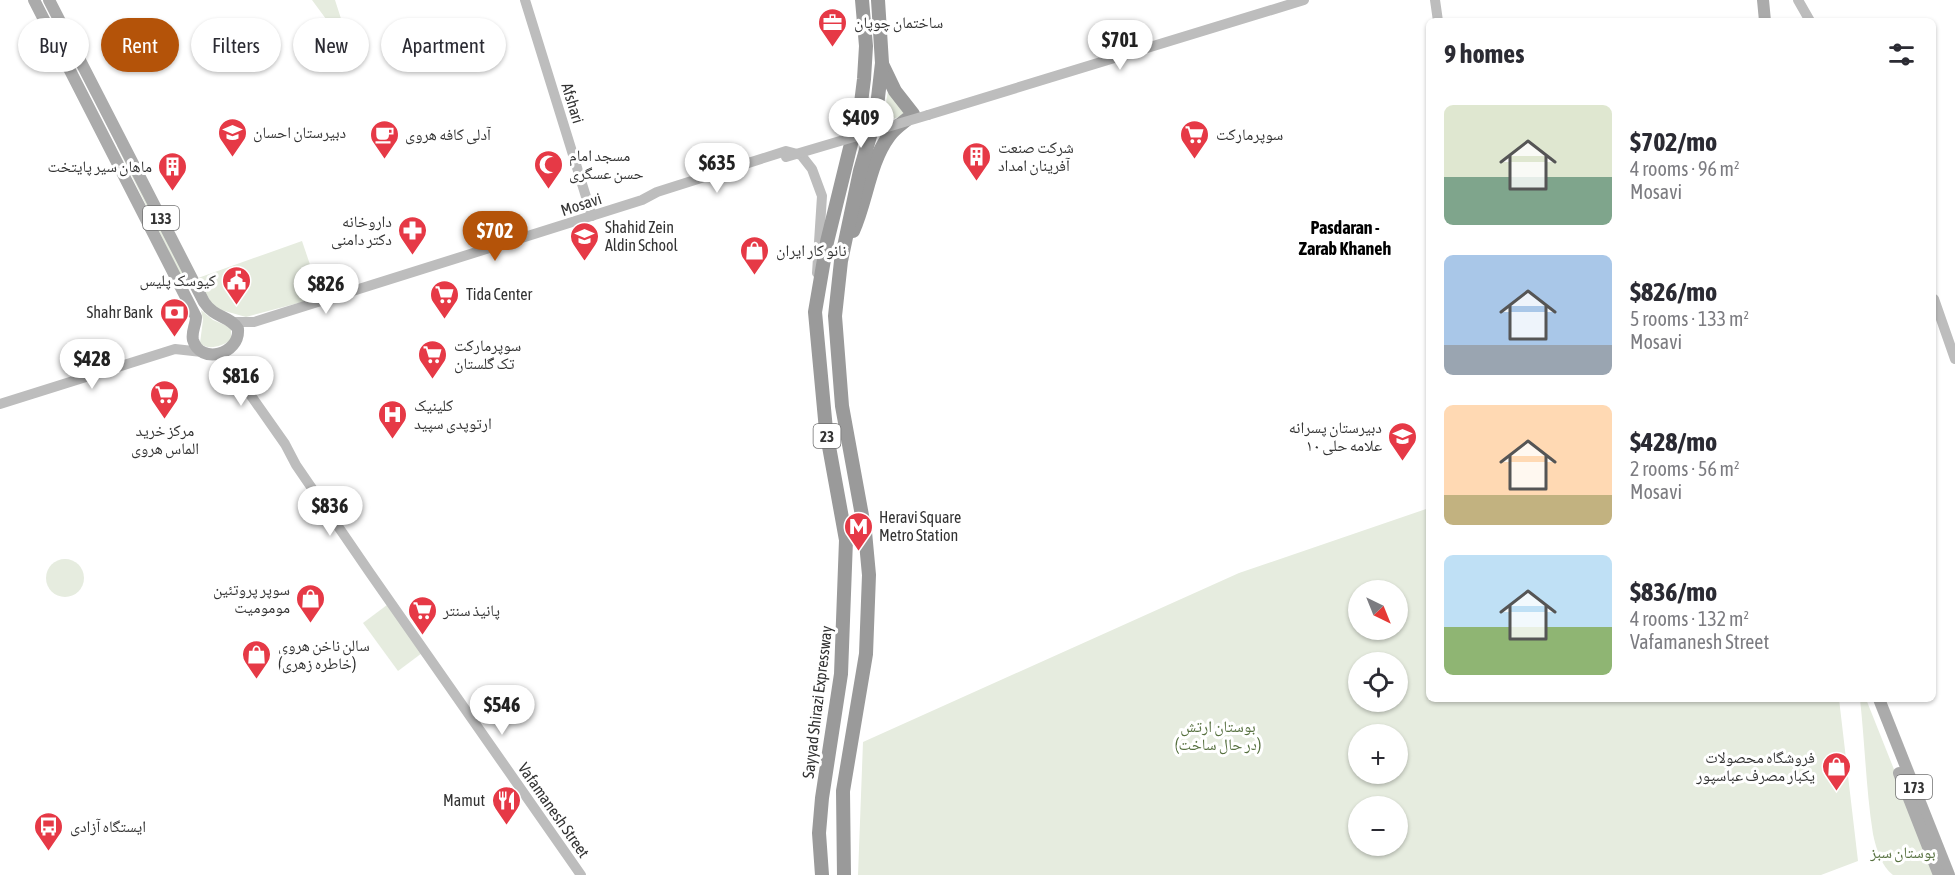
<!DOCTYPE html>
<meta charset="utf-8">
<style>
:root{--surface:#fff;--page:#f2f2f3;--text:#2b2b33;--muted:#7c7c81;--accent:#b45309}
body{margin:0;font-family:"Asap Condensed","Noto Naskh Arabic",sans-serif;background:var(--page);color:var(--text);height:100vh;display:flex;flex-direction:column;font-size:22px;white-space:nowrap}
*{box-sizing:border-box;margin:0}
p{font-size:20px;color:var(--muted)}
.icon{flex:none;width:33px;height:33px;fill:none;stroke:currentColor;stroke-width:2;stroke-linecap:round;stroke-linejoin:round}
.map{position:relative;flex:1;overflow:hidden}
.sheet{position:absolute;left:1426px;top:18px;width:510px;height:684px;display:flex;flex-direction:column;background:var(--surface);border-radius:9px;box-shadow:0 2px 4px #0004}
.sheet>*{flex:none}
.top-card{position:absolute;left:18px;top:18px;width:570px;height:54px;display:flex;gap:12px}
.needle{width:39px;rotate:137deg}
.fabs{position:absolute;left:1348px;top:580px;display:grid;gap:12px}
.fabs a{display:grid;place-items:center;width:60px;height:60px;border-radius:50%;background:var(--surface);box-shadow:0 2px 4px #0004;font-size:30px}
.price{position:absolute;translate:-50% -51px;padding:0 14px;border-radius:21px;background:#fff;color:#222;font-size:20px;line-height:39px;filter:drop-shadow(0 2px 3px #0008)}
.price::after{content:'';position:absolute;left:50%;top:36px;width:18px;height:14px;margin-left:-9px;background:inherit;clip-path:polygon(0 0,100% 0,50% 100%)}
.price.active{background:var(--accent);color:#fff}
ul{padding:0;list-style:none}
li{display:flex;align-items:center;gap:18px;height:150px;padding:0 18px}
li span{display:grid;place-items:center;flex:none;width:168px;height:120px;border-radius:9px;color:#555}
li>.icon{margin-inline-start:auto}
span .icon{width:72px;height:72px;fill:#fffc;stroke-width:1}
li b{font-size:26px}
h2{display:flex;justify-content:space-between;align-items:center;height:72px;padding:0 18px;font-size:26px}
.chip{padding:0 21px;border-radius:27px;background:var(--surface);box-shadow:0 2px 4px #0004;font-size:21px;line-height:54px}
.chip.active{background:var(--accent);color:#fff}
.map>svg:first-child{display:block}
</style>
<div class="map">
<svg width="1955" height="875" viewBox="0 0 1955 875">
<rect width="100%" height="100%" fill="#fff"/>
<!-- green -->
<g fill="#e6ecdf" fill-rule="evenodd">
<path d="M 312,0 L 335,0 L 344,28 L 332,32 L 326,19 Z"/>
<path d="M 889,84 L 906,112 L 899,117 L 883,122 Z"/>
<path d="M 117,146 L 119,146 L 184,274 L 183,276 L 181,276 Z"/>
<path d="M 302,241 L 321,297 L 246,317 L 214,308 L 198,278 Z"/>
<path d="M 201,310 L 213,320 L 227,326 L 231,329 L 231,340 C 222,346 208,351 200,343 L 203,320 Z"/>
<path d="M 1429,508 L 1430,699 L 1839,699 L 1858,861 L 1821,875 L 858,875 L 863,742 L 1239,573 ZM 1359,591 L 1398,591 L 1398,630 L 1359,630 ZM 1359,663 L 1398,663 L 1398,702 L 1359,702 ZM 1359,735 L 1398,735 L 1398,774 L 1359,774 ZM 1359,807 L 1398,807 L 1398,846 L 1359,846 Z"/>
<circle cx="65" cy="578" r="19"/>
<path d="M 387,605 L 422,653 L 398,671 L 363,623 Z"/>
<path d="M 1860,699 L 1866,699 L 1936,875 L 1893,875 C 1881,866 1876,848 1873,834 C 1866,790 1865,744 1860,699 Z"/>
</g>
<g fill="none" stroke-linecap="round" stroke-linejoin="round">
<!-- secondary -->
<g stroke="#bdbdbd" stroke-width="10">
<path d="M 525,0 L 592,216"/>
<path d="M 1435,0 L 1438,21"/>
<path d="M 1798,0 L 1810,21"/>
<path d="M 928,115 L 1304,0"/>
<path d="M 1934,299 L 1955,359"/>
<path d="M 233,322 L 254,322 L 642,200 L 657,192 L 786,151 L 801,155 L 812,169 L 822,196 L 817,273"/>
<path d="M 221,353 L 285,444 L 296,465 L 370,573 L 581,875"/>
<path d="M 0,404 L 175,349 L 202,352"/>
</g>
<!-- primary -->
<g stroke="#ababab" stroke-width="12">
<path d="M 34,0 L 196,317 C 196,325 191,332 193,340 C 200,365 240,355 238,329 C 229,315 215,319 204,302 L 49,0"/>
<path d="M 1763,0 L 1765,21"/>
<path d="M 1879,699 L 1949,875"/>
<path d="M 1899,773 L 1939,875"/>
</g>
<!-- highway -->
<g stroke="#9a9a9a" stroke-width="14">
<path d="M 853,231 C 867,200 869,163 889,136 C 895,127 906,121 913,114 L 895,91 L 882,64"/>
<path d="M 822,875 L 819,833 L 822,798 L 841,674 L 846,540 L 826,430 L 815,312 L 827,242 L 861,103 L 864,79 L 866,46 L 862,0"/>
<path d="M 844,875 L 843,791 L 866,654 L 869,575 L 865,532 L 842,406 L 835,316 L 841,261 L 860,171 L 876,115 L 882,63 L 878,0"/>
</g>
<!-- secondary-bridge -->
<path stroke="#bdbdbd" stroke-width="10" d="M 786,157 L 928,115"/>
</g>
<!-- icons -->
<defs>
<symbol id="office-pin" viewBox="-11 -11 22 30"><path d="M0 17L-7.5 6A9.5 9.5 0 1 1 7.5 6Z" fill="#e63946" stroke="#fff"/><path d="M-6-3h4V-5.5h4V-3h4V5H-6ZM-1-4.5V-3h2v-1.5ZM-6 0V1H6V0Z" fill="#fff"/></symbol>
<symbol id="school-pin" viewBox="-11 -11 22 30"><path d="M0 17L-7.5 6A9.5 9.5 0 1 1 7.5 6Z" fill="#e63946" stroke="#fff"/><path d="M0-5L7-2L0 1L-7-2ZM-4 1L0 2.5L4 1V4Q0 6-4 4Z" fill="#fff"/></symbol>
<symbol id="cafe-pin" viewBox="-11 -11 22 30"><path d="M0 17L-7.5 6A9.5 9.5 0 1 1 7.5 6Z" fill="#e63946" stroke="#fff"/><path d="M-5.5-4.5H6V0H3Q3 3.5 0 3.5H-2.5Q-5.5 3.5-5.5 0ZM3-3.2v2h1.7v-2ZM-6 4.5H4V6H-6Z" fill="#fff"/></symbol>
<symbol id="supermarket-pin" viewBox="-11 -11 22 30"><path d="M0 17L-7.5 6A9.5 9.5 0 1 1 7.5 6Z" fill="#e63946" stroke="#fff"/><path d="M-6-5.5h2.5l.6 2H6L4.5 2H-2.5L-4.4-4H-6ZM-1.5 3.2a1.3 1.3 0 1 0 .1 0ZM3 3.2a1.3 1.3 0 1 0 .1 0Z" fill="#fff"/></symbol>
<symbol id="building-pin" viewBox="-11 -11 22 30"><path d="M0 17L-7.5 6A9.5 9.5 0 1 1 7.5 6Z" fill="#e63946" stroke="#fff"/><path d="M-4-6H4V6H1V3H-1V6H-4ZM-2.5-4.3h1.7v1.8h-1.7ZM.8-4.3h1.7v1.8H.8ZM-2.5-1h1.7V.8h-1.7ZM.8-1h1.7V.8H.8Z" fill="#fff"/></symbol>
<symbol id="mosque-pin" viewBox="-11 -11 22 30"><path d="M0 17L-7.5 6A9.5 9.5 0 1 1 7.5 6Z" fill="#e63946" stroke="#fff"/><path d="M3.5-4.9A6 6 0 1 0 3.5 4.9A5 5 0 1 1 3.5-4.9Z" fill="#fff"/></symbol>
<symbol id="pharmacy-pin" viewBox="-11 -11 22 30"><path d="M0 17L-7.5 6A9.5 9.5 0 1 1 7.5 6Z" fill="#e63946" stroke="#fff"/><path d="M-2-6h4v4h4v4h-4v4h-4v-4h-4v-4h4Z" fill="#fff"/></symbol>
<symbol id="shop-pin" viewBox="-11 -11 22 30"><path d="M0 17L-7.5 6A9.5 9.5 0 1 1 7.5 6Z" fill="#e63946" stroke="#fff"/><path d="M-5-2.5h2.3a2.7 3.5 0 0 1 5.4 0H5L5.5 6h-11ZM-1.5-2.5h3a1.5 2.3 0 0 0-3 0Z" fill="#fff"/></symbol>
<symbol id="civic-pin" viewBox="-11 -11 22 30"><path d="M0 17L-7.5 6A9.5 9.5 0 1 1 7.5 6Z" fill="#e63946" stroke="#fff"/><path d="M-.6-6.5H3V-4.5H.6V-3L4-1V1h2V6H-6V1h2V-1L-.6-3ZM-1.2 2.5V6h2.4V2.5Z" fill="#fff"/></symbol>
<symbol id="bank-pin" viewBox="-11 -11 22 30"><path d="M0 17L-7.5 6A9.5 9.5 0 1 1 7.5 6Z" fill="#e63946" stroke="#fff"/><path d="M-6-4H6V4H-6ZM0-2.3a2.3 2.3 0 1 0 0 4.6a2.3 2.3 0 1 0 0-4.6Z" fill="#fff"/></symbol>
<symbol id="hospital-pin" viewBox="-11 -11 22 30"><path d="M0 17L-7.5 6A9.5 9.5 0 1 1 7.5 6Z" fill="#e63946" stroke="#fff"/><path d="M-5-5h3v3.5h4V-5h3V5h-3V1.5h-4V5h-3Z" fill="#fff"/></symbol>
<symbol id="metro-pin" viewBox="-11 -11 22 30"><path d="M0 17L-7.5 6A9.5 9.5 0 1 1 7.5 6Z" fill="#e63946" stroke="#fff"/><path d="M-5.5 5V-5H-3L0 0L3-5H5.5V5H3V-.5L0 4L-3-.5V5Z" fill="#fff"/></symbol>
<symbol id="restaurant-pin" viewBox="-11 -11 22 30"><path d="M0 17L-7.5 6A9.5 9.5 0 1 1 7.5 6Z" fill="#e63946" stroke="#fff"/><path d="M-5-6h1v4h1v-4h1v4h1v-4h1v5L-1.5 .5V6h-2V.5L-5-1ZM5-6V6H3V1.5H1.5Q1.5-4 5-6Z" fill="#fff"/></symbol>
<symbol id="bus-pin" viewBox="-11 -11 22 30"><path d="M0 17L-7.5 6A9.5 9.5 0 1 1 7.5 6Z" fill="#e63946" stroke="#fff"/><path d="M-5-6H5V4H4V6H2V4H-2V6H-4V4H-5ZM-3.5-4V0h7V-4ZM-3.5 1.2v1.5H-2V1.2ZM2 1.2v1.5H3.5V1.2Z" fill="#fff"/></symbol>
</defs>
<g fill-rule="evenodd">
<use href="#office-pin" x="816" y="6" width="33" height="45"/>
<use href="#school-pin" x="216" y="116" width="33" height="45"/>
<use href="#cafe-pin" x="368" y="118" width="33" height="45"/>
<use href="#supermarket-pin" x="1178" y="118" width="33" height="45"/>
<use href="#building-pin" x="960" y="140" width="33" height="45"/>
<use href="#mosque-pin" x="532" y="148" width="33" height="45"/>
<use href="#building-pin" x="156" y="150" width="33" height="45"/>
<use href="#pharmacy-pin" x="396" y="214" width="33" height="45"/>
<use href="#school-pin" x="568" y="220" width="33" height="45"/>
<use href="#shop-pin" x="738" y="234" width="33" height="45"/>
<use href="#civic-pin" x="220" y="264" width="33" height="45"/>
<use href="#supermarket-pin" x="428" y="278" width="33" height="45"/>
<use href="#bank-pin" x="158" y="296" width="33" height="45"/>
<use href="#supermarket-pin" x="416" y="338" width="33" height="45"/>
<use href="#supermarket-pin" x="148" y="378" width="33" height="45"/>
<use href="#hospital-pin" x="376" y="398" width="33" height="45"/>
<use href="#school-pin" x="1386" y="420" width="33" height="45"/>
<use href="#metro-pin" x="842" y="510" width="33" height="45"/>
<use href="#shop-pin" x="294" y="582" width="33" height="45"/>
<use href="#supermarket-pin" x="406" y="594" width="33" height="45"/>
<use href="#shop-pin" x="240" y="638" width="33" height="45"/>
<use href="#shop-pin" x="1820" y="750" width="33" height="45"/>
<use href="#restaurant-pin" x="490" y="784" width="33" height="45"/>
<use href="#bus-pin" x="32" y="810" width="33" height="45"/>
</g>
<g text-anchor="middle" dominant-baseline="central" stroke-width="6" stroke-linejoin="round" paint-order="stroke">
<!-- shield labels -->
<g fill="#fff" stroke="#707070" stroke-width="1.5">
<rect x="143" y="206" width="36" height="24" rx="4.5"/>
<rect x="813.5" y="424" width="27" height="24" rx="4.5"/>
<rect x="1896" y="775" width="36" height="24" rx="4.5"/>
</g>
<g font-size="15" font-weight="bold" fill="#333">
<text x="161" y="218">133</text>
<text x="827" y="436">23</text>
<text x="1914" y="787">173</text>
</g>
<!-- poi labels -->
<g font-size="16" fill="#333" stroke="#fff" text-anchor="start">
<text x="854" y="22">ساختمان چوپان</text>
<text x="253" y="132">دبیرستان احسان</text>
<text x="405" y="134">آدلی کافه هروی</text>
<text x="1216" y="134">سوپرمارکت</text>
<text x="998" y="147">شرکت صنعت<tspan x="998" dy="18">آفرینان امداد</tspan></text>
<text x="569" y="155">مسجد امام<tspan x="569" dy="18">حسن عسگری</tspan></text>
<text x="152" y="166" text-anchor="end">ماهان سیر پایتخت</text>
<text x="392" y="221" text-anchor="end">داروخانه<tspan x="392" dy="18">دکتر دامنی</tspan></text>
<text x="605" y="227">Shahid Zein<tspan x="605" dy="18">Aldin School</tspan></text>
<text x="776" y="250">نانو کار ایران</text>
<text x="216" y="280" text-anchor="end">کیوسک پلیس</text>
<text x="466" y="294">Tida Center</text>
<text x="153" y="312" text-anchor="end">Shahr Bank</text>
<text x="454" y="345">سوپرمارکت<tspan x="454" dy="18">تک گلستان</tspan></text>
<text x="414" y="405">کلینیک<tspan x="414" dy="18">ارتوپدی سپید</tspan></text>
<text x="1382" y="427" text-anchor="end">دبیرستان پسرانه<tspan x="1382" dy="18">علامه حلی ۱۰</tspan></text>
<text x="165" y="430" text-anchor="middle">مرکز خرید<tspan x="165" dy="18">الماس هروی</tspan></text>
<text x="879" y="517">Heravi Square<tspan x="879" dy="18">Metro Station</tspan></text>
<text x="290" y="589" text-anchor="end">سوپر پروتئین<tspan x="290" dy="18">مومومیت</tspan></text>
<text x="443" y="610">پانیذ سنتر</text>
<text x="278" y="645">سالن ناخن هروی<tspan x="278" dy="18">(خاطره زهری)</tspan></text>
<text x="1815" y="757" text-anchor="end">فروشگاه محصولات<tspan x="1815" dy="18">یکبار مصرف عباسپور</tspan></text>
<text x="485" y="800" text-anchor="end">Mamut</text>
<text x="70" y="826">ایستگاه آزادی</text>
</g>
<!-- street labels -->
<g font-size="16" fill="#333" stroke="#fff">
<text transform="translate(573 103) rotate(73)">Afshari</text>
<text transform="translate(581 204) rotate(-18)">Mosavi</text>
<text transform="translate(817 702) rotate(-83)">Sayyad Shirazi Expressway</text>
<text transform="translate(554 810) rotate(55)">Vafamanesh Street</text>
</g>
<!-- park labels -->
<g font-size="16" fill="#56703f" stroke="#fff">
<text x="1218" y="726">بوستان ارتش<tspan x="1218" dy="18">(در حال ساخت)</tspan></text>
<text x="1903" y="852">بوستان سبز</text>
</g>
<!-- neighbourhood labels -->
<g font-size="18" font-weight="bold" fill="#000" stroke="#fff">
<text x="1345" y="227">Pasdaran -<tspan x="1345" dy="21">Zarab Khaneh</tspan></text>
</g>
</g>
</svg>
<div class="fabs">
<a><svg class="needle" viewBox="-14 -14 28 28"><path d="M0-13l5 13h-10z" fill="#e53935"/><path d="M0 13l5-13h-10z" fill="#7c7c81"/></svg></a>
<a><svg class="icon" aria-label="locate" viewBox="0 0 24 24"><circle cx="12" cy="12" r="6"/><path d="M12 2v4M12 18v4M2 12h4M18 12h4"/></svg></a>
<a>+</a>
<a>−</a>
</div>
<b class="price" style="left:1120px;top:71px">$701</b>
<b class="price" style="left:861px;top:149px">$409</b>
<b class="price" style="left:717px;top:194px">$635</b>
<b class="price active" style="left:495px;top:262px">$702</b>
<b class="price" style="left:326px;top:315px">$826</b>
<b class="price" style="left:92px;top:390px">$428</b>
<b class="price" style="left:241px;top:407px">$816</b>
<b class="price" style="left:330px;top:537px">$836</b>
<b class="price" style="left:502px;top:736px">$546</b>
<div class="top-card">
<a class="chip">Buy</a>
<a class="chip active">Rent</a>
<a class="chip">Filters</a>
<a class="chip">New</a>
<a class="chip">Apartment</a>
</div>
<section class="sheet">
<h2>9 homes<svg class="icon" aria-label="filters" viewBox="0 0 24 24"><path d="M4 7h16M4 17h16"/><circle cx="9" cy="7" r="2"/><circle cx="15" cy="17" r="2"/></svg></h2>
<ul>
<li><span style="background:linear-gradient(#dfe7d0 60%,#7fa58c 0)"><svg class="icon" aria-label="home" viewBox="0 0 24 24"><path d="M3 11l9-7 9 7M6 9v11h12V9"/></svg></span><div><b>$702/mo</b><p>4 rooms · 96 m²</p><p>Mosavi</p></div></li>
<li><span style="background:linear-gradient(#a9c7e8 75%,#9aa5b1 0)"><svg class="icon" aria-label="home" viewBox="0 0 24 24"><path d="M3 11l9-7 9 7M6 9v11h12V9"/></svg></span><div><b>$826/mo</b><p>5 rooms · 133 m²</p><p>Mosavi</p></div></li>
<li><span style="background:linear-gradient(#ffd9b3 75%,#c2b280 0)"><svg class="icon" aria-label="home" viewBox="0 0 24 24"><path d="M3 11l9-7 9 7M6 9v11h12V9"/></svg></span><div><b>$428/mo</b><p>2 rooms · 56 m²</p><p>Mosavi</p></div></li>
<li><span style="background:linear-gradient(#bfe0f5 60%,#8fb573 0)"><svg class="icon" aria-label="home" viewBox="0 0 24 24"><path d="M3 11l9-7 9 7M6 9v11h12V9"/></svg></span><div><b>$836/mo</b><p>4 rooms · 132 m²</p><p>Vafamanesh Street</p></div></li>
</ul>
</section>
</div>
